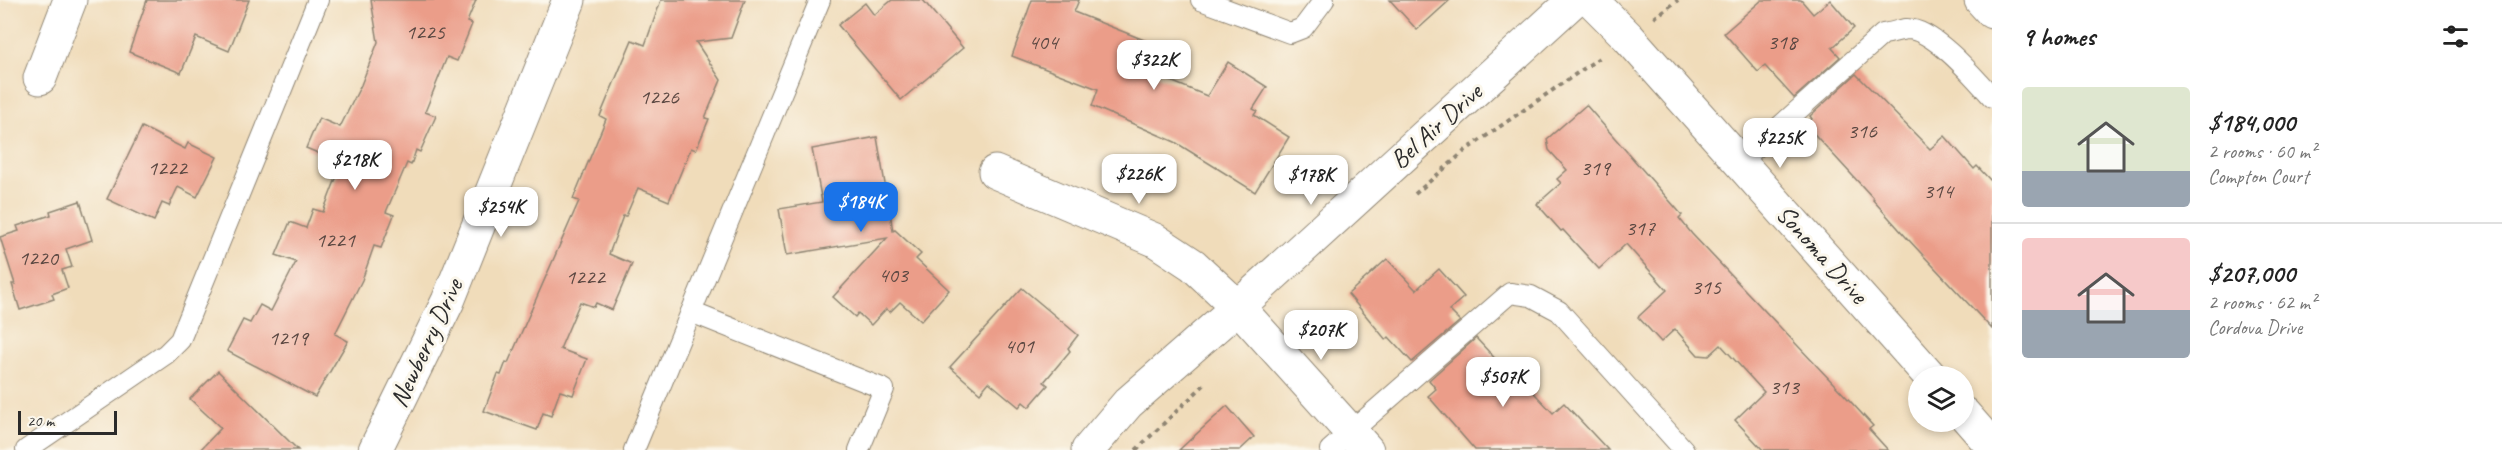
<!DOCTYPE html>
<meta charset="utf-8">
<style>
:root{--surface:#fff;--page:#f6f6f6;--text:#222;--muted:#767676;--line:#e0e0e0;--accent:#1a73e8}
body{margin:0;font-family:Caveat,sans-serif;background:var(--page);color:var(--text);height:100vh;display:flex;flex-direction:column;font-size:22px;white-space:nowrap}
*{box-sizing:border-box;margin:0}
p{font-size:20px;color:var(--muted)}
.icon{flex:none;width:33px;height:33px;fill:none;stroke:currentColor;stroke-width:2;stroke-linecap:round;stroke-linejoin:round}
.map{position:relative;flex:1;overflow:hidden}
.panel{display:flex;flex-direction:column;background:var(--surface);width:510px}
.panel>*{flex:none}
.tools{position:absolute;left:1908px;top:366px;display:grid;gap:12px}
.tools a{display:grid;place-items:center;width:66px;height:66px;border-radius:50%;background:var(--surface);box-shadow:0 3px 9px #0003;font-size:30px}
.scale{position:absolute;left:18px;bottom:15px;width:99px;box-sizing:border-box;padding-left:6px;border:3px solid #2b2b2b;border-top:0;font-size:16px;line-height:21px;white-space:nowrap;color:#2b2b2b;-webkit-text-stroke:4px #fbf7ec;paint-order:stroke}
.price{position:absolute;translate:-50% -51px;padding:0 14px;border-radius:12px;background:#fff;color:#222;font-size:20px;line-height:39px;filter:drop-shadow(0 2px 3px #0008)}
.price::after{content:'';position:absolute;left:50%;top:36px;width:18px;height:14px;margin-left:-9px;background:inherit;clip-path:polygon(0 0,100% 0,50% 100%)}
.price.current{background:var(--accent);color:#fff}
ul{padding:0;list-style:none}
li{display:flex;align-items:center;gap:18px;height:150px;padding:0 30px}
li+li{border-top:2px solid var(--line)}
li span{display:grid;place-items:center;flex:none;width:168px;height:120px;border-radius:6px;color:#555}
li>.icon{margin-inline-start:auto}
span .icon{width:72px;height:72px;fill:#fffc;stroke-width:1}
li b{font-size:26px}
h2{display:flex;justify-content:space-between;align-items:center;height:72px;padding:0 30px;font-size:26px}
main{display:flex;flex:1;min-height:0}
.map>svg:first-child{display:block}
</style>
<main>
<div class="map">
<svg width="1992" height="450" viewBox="0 0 1992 450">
<rect width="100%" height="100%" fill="#fbf7ec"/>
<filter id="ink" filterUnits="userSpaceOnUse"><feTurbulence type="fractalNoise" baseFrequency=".0167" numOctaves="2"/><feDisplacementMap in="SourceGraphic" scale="12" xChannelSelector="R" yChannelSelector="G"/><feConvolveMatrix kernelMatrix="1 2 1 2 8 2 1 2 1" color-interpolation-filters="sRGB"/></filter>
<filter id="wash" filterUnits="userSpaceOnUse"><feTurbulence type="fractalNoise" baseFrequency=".008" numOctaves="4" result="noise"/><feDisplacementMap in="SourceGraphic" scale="24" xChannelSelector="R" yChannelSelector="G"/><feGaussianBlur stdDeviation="1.35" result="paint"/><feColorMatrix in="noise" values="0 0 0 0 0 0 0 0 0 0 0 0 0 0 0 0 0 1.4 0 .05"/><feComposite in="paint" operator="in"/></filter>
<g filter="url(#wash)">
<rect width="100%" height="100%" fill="#f0dcba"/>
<g id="blocks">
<!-- building -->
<g fill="#eb9d89">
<path d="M 147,0 L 249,0 L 229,51 L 196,37 L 181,73 L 129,52 Z"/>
<path d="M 371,0 L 476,0 L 467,22 L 472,24 L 457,61 L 447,57 L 425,112 L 436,116 L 420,152 L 416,150 L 411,165 L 407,163 L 386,212 L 394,215 L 381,248 L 374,246 L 362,280 L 335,334 L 348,341 L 315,397 L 227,351 L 243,320 L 250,323 L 260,305 L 271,311 L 296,262 L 276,255 L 290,222 L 306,228 L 313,209 L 323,212 L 342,163 L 306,148 L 319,118 L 340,127 L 361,85 L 378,42 Z"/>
<path d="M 661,0 L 745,0 L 731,38 L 696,42 L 721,80 L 705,118 L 709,119 L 696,150 L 691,148 L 669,201 L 638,188 L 626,216 L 623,216 L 609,254 L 632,264 L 612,310 L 596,303 L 594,307 L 580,302 L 560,349 L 587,359 L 573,395 L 560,391 L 551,416 L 543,413 L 537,430 L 484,411 L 498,374 L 501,375 L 506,362 L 508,363 L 579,201 L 573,199 L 606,119 L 600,116 L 632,40 L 645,45 Z"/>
<path d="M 892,0 L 923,0 L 963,48 L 901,100 L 838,25 L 865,3 L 874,15 Z"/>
<path d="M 1032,0 L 1079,0 L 1074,12 L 1154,44 L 1147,61 L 1156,64 L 1151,73 L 1207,96 L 1228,62 L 1267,87 L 1253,109 L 1257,111 L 1254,115 L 1289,137 L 1255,192 L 1175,142 L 1092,106 L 1098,89 L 1012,56 Z"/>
<path d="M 1390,0 L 1450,0 L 1417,30 Z"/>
<path d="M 1762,0 L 1801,0 L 1813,14 L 1830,0 L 1854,28 L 1832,48 L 1840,57 L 1794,98 L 1765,66 L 1758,72 L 1724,33 Z"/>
<path d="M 1856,74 L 1930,149 L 1945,136 L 1974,169 L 1977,166 L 1992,182 L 1992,329 L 1906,237 L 1873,200 L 1874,199 L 1806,125 L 1812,119 L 1810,116 Z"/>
<path d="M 1586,105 L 1682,215 L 1679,218 L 1692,234 L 1851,402 L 1873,426 L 1869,429 L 1888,450 L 1763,450 L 1735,420 L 1764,392 L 1721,345 L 1709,356 L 1698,355 L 1675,329 L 1661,342 L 1638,317 L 1667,290 L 1626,244 L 1599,269 L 1563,230 L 1561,231 L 1537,204 L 1561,183 L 1557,179 L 1567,170 L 1549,150 L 1547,139 Z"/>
<path d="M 142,127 L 185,149 L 188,143 L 217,157 L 197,197 L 178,187 L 169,206 L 162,203 L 154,221 L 107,199 Z"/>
<path d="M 877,137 L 893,231 L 895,230 L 921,254 L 916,259 L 949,290 L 921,321 L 900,302 L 890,312 L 886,309 L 871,325 L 858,313 L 855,317 L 833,297 L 887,238 L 787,255 L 779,209 L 822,202 L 812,149 Z"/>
<path d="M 80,201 L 92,240 L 66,249 L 72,267 L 62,270 L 68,288 L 52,294 L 54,299 L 20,310 L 12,284 L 15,284 L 0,237 L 19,231 L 17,226 L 51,215 L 50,211 Z"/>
<path d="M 1387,259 L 1416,290 L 1439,269 L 1464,297 L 1449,310 L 1460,321 L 1412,362 L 1389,337 L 1386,340 L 1348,294 Z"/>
<path d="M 1022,288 L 1078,335 L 1068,348 L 1070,351 L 1044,382 L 1048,385 L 1029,407 L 1023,402 L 1019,407 L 989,382 L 980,393 L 950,367 Z"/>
<path d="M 1476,338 L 1515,380 L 1519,377 L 1553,413 L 1564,403 L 1608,450 L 1475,450 L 1428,396 L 1436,389 L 1429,380 Z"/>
<path d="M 218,371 L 298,450 L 200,450 L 221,428 L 190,399 Z"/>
<path d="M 1227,406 L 1254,437 L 1240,450 L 1179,450 Z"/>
</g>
</g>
</g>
<g filter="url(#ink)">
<use href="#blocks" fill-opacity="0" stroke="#8e8472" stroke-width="1.5"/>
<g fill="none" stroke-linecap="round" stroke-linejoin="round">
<defs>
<g id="service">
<path d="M 1201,0 L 1290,33 L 1303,28 L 1324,0"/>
<path d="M 1740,162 L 1883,34 C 1891,33 1899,30 1906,29 C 1933,28 1975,78 1992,97"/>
<path d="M 691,312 L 884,389 L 859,450"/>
<path d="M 26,450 L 166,354 L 180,340 L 318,0"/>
<path d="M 634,450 L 820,0"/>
<path d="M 1330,450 L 1510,293 L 1531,296 L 1559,311 L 1684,450"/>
</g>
<g id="minor">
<path d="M 1591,0 L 1629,38 L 1930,376"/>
<path d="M 40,78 L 70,0"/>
<path d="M 995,172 L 1155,240 L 1193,265 L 1238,307 L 1367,450"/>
<path d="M 1964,414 L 1992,446"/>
<path d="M 375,450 L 448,301 L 569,0"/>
</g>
<path id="tertiary" d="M 1088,450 L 1128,403 L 1238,307 L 1574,0"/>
<path id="secondary" d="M 1981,0 L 1992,12"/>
</defs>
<!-- service casing -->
<use href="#service" stroke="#8e8472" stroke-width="22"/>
<!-- minor casing -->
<use href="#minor" stroke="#8e8472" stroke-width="35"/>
<!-- tertiary casing -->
<use href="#tertiary" stroke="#8e8472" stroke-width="35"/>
<!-- secondary casing -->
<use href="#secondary" stroke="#8e8472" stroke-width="35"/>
<!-- path -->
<g stroke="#8e8472" stroke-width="4" stroke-dasharray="4.5 4.5" stroke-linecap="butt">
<path d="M 1654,18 L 1678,0"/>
<path d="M 1415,194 L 1466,150 L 1602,56"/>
<path d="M 1136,450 L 1207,382"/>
</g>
<!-- service -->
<use href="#service" stroke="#fff" stroke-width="20"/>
<!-- minor -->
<use href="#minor" stroke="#fff" stroke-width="33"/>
<!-- tertiary -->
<use href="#tertiary" stroke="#fff" stroke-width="33"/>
<!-- secondary -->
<use href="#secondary" stroke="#fff" stroke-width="33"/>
</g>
</g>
<g text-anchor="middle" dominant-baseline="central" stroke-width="6" stroke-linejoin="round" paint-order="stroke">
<!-- number labels -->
<g font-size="22" fill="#5b4842">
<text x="425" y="32">1225</text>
<text x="1043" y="42">404</text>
<text x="1782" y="42">318</text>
<text x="659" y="97">1226</text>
<text x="1862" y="131">316</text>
<text x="167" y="168">1222</text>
<text x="1595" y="168">319</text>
<text x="1938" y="191">314</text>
<text x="1640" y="228">317</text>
<text x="335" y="240">1221</text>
<text x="38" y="258">1220</text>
<text x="893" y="275">403</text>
<text x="585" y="277">1222</text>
<text x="1706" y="287">315</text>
<text x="288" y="338">1219</text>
<text x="1019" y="346">401</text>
<text x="1784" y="387">313</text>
</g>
<!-- street labels -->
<g font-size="26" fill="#2b2b2b" stroke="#fbf7ec">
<text transform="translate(1436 126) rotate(-42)">Bel Air Drive</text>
<text transform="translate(1822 254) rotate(48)">Sonoma Drive</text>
<text transform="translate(426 343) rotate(-65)">Newberry Drive</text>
</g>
</g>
</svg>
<div class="tools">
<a><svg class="icon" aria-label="layers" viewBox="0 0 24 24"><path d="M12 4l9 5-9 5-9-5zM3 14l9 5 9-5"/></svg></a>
</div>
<div class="scale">20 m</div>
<b class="price" style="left:1154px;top:91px">$322K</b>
<b class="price" style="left:1780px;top:169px">$225K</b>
<b class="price" style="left:355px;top:191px">$218K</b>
<b class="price" style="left:1139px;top:205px">$226K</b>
<b class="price" style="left:1311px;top:206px">$178K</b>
<b class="price current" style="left:861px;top:233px">$184K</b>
<b class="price" style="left:501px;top:238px">$254K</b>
<b class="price" style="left:1321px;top:361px">$207K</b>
<b class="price" style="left:1503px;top:408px">$507K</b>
</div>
<section class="panel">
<h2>9 homes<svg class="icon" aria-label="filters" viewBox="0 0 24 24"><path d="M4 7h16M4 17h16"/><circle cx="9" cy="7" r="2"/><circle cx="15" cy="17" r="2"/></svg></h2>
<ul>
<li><span style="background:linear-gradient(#dfe7d0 70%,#9aa5b1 0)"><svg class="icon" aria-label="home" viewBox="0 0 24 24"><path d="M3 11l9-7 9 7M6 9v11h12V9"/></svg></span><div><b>$184,000</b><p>2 rooms · 60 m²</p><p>Compton Court</p></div></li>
<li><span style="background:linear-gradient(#f6c9c9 60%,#9aa5b1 0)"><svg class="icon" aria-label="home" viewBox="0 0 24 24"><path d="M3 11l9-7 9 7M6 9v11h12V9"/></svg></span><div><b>$207,000</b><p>2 rooms · 62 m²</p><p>Cordova Drive</p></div></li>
</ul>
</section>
</main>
